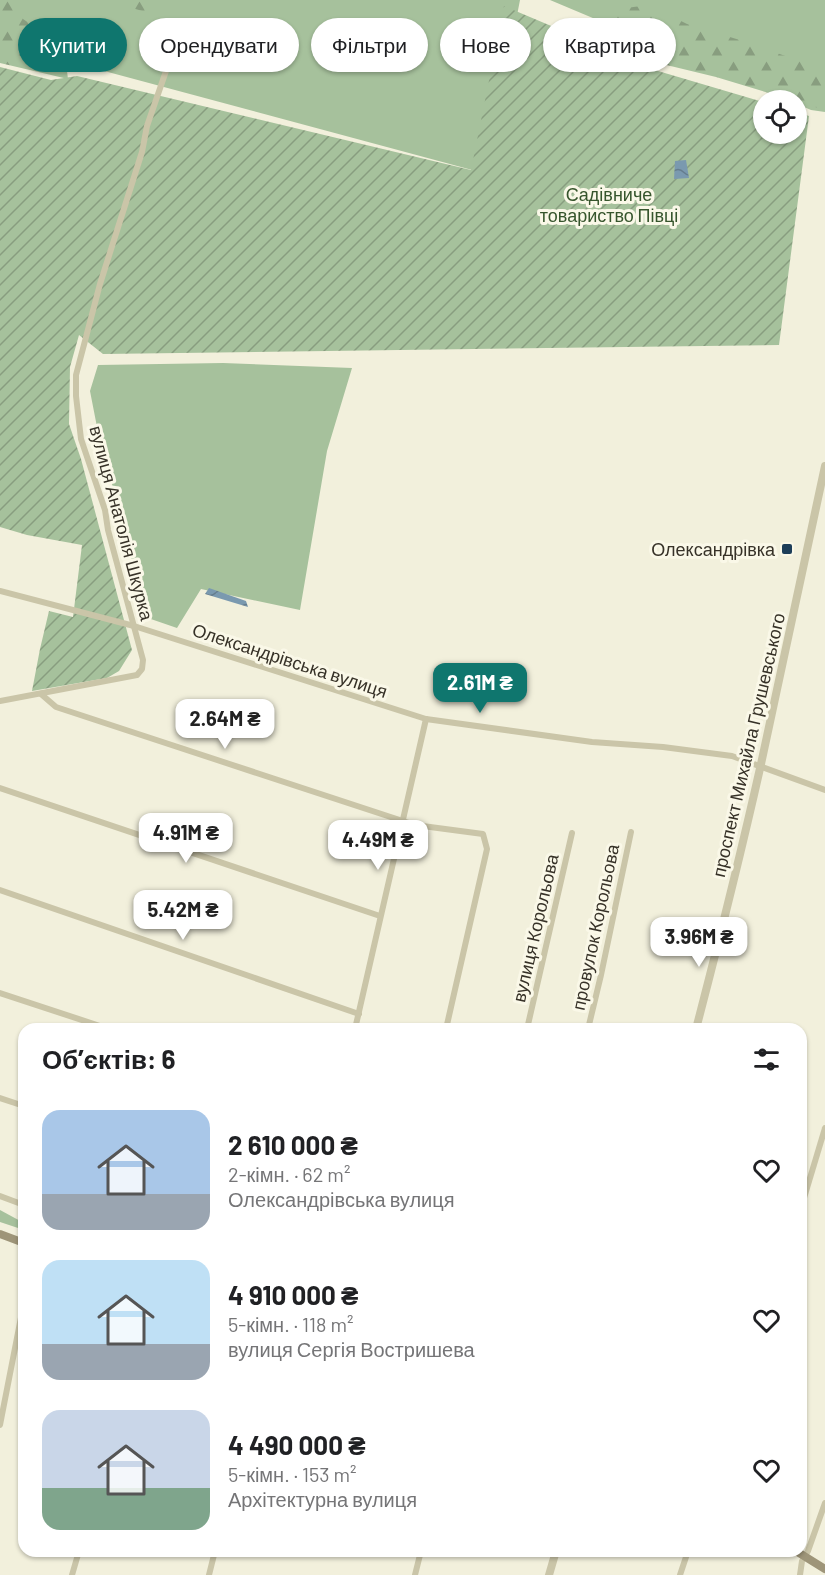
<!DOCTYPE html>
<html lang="uk">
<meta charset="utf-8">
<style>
:root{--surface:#fff;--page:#f2f2f2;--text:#202124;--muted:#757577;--accent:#0f766e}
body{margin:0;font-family:Barlow,sans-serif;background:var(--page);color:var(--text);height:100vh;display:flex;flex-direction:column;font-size:22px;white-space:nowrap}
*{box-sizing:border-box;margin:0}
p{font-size:20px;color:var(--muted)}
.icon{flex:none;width:33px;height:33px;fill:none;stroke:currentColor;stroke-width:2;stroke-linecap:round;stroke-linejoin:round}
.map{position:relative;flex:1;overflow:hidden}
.drawer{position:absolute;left:18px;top:1023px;width:789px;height:534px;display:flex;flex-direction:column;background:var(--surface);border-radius:18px;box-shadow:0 2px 4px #0004}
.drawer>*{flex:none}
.guide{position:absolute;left:18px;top:18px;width:789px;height:54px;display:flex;gap:12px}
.buttons{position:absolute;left:753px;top:90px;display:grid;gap:12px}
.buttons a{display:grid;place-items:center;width:54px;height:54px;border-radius:50%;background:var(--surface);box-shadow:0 2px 4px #0004;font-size:30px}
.price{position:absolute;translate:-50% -51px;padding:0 14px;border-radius:12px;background:#fff;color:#222;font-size:20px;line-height:39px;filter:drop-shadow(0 2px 3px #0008)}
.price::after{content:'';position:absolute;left:50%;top:36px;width:18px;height:14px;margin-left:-9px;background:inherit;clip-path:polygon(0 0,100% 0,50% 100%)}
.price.selected{background:var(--accent);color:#fff}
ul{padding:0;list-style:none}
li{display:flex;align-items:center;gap:18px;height:150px;padding:0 24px}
li span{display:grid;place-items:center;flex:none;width:168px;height:120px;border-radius:18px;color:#555}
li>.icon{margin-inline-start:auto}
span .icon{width:72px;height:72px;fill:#fffc;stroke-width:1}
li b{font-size:26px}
h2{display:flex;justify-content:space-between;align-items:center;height:72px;padding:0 24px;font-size:26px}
.pill{padding:0 21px;border-radius:27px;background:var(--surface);box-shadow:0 2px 4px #0004;font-size:21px;line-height:54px}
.pill.selected{background:var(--accent);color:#fff}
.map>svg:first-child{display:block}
</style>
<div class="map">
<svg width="825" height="1575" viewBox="0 0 825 1575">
<defs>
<pattern id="forest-firs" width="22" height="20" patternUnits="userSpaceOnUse" patternTransform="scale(1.5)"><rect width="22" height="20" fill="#a6c19c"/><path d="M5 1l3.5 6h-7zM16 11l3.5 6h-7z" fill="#889d7f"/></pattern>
<pattern id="garden-furrows" width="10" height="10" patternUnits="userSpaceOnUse" patternTransform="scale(1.5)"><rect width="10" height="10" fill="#a6c19c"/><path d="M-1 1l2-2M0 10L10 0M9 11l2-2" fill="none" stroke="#889d7f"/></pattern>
<pattern id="water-waves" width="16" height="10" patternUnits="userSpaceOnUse" patternTransform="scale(1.5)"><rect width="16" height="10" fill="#7a99af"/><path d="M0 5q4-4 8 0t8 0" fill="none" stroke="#657d8e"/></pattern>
</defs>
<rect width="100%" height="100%" fill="#f2f0dc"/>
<!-- grass -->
<g fill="#a6c19c">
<path d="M 0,0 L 520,0 L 497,118 L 487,174 L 0,43 Z"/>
<path d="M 550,0 L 825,0 L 825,112 L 811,110 L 797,104 L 796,100 L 788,100 Z"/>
<path d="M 223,363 L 352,368 L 327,451 L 300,610 L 201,589 L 177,628 L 145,617 L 127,541 L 97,427 L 90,391 L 98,365 Z"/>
</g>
<!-- forest -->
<g fill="url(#forest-firs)">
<path d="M 0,0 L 17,0 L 23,19 L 64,47 L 68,79 L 0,63 Z"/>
<path d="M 104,0 L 137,0 L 148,5 L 153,14 Z"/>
<path d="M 649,5 L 687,24 L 743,41 L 825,70 L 825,110 L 716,77 L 621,54 L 611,28 L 618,9 Z"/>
<path d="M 0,1210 L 24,1223 L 24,1230 L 0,1222 Z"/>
</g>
<!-- garden -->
<path fill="url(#garden-furrows)" d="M 504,6 L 658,71 L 763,102 L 764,134 L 796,134 L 797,112 L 809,116 L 779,345 L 103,354 L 79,335 L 70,367 L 69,424 L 81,459 L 132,650 L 119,671 L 107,678 L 32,691 L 40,649 L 49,611 L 73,617 L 82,545 L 27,535 L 0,527 L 0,67 L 51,80 L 77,76 L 471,170 Z"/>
<!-- water -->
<g fill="url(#water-waves)">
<path d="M 686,160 L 689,178 L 674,179 L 675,161 Z"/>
<path d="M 209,588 L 246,601 L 248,607 L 205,594 Z"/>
</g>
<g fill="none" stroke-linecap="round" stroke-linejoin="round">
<!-- minor -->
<g stroke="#cac5a8" stroke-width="6">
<path d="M 0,591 L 134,626 L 426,719 L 592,742 L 663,747 L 732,756 L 825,790"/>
<path d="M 41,694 L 56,707 L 415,825 L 483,834 L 487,849 L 446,1029"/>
<path d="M 0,701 L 137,675 L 142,669 L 143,660 L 108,530 L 105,510 L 81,439 L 76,396 L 76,375 L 100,284 L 142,152 L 147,126 L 166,71 L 175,36"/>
<path d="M 0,788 L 380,916"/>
<path d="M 0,890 L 359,1014"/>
<path d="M 0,993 L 109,1029"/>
<path d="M 355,1029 L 426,719"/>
<path d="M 527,1029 L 572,833"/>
<path d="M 588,1029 L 601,975 L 631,832"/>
<path d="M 0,1098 L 24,1106"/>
<path d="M 0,1196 L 24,1205"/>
<path d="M 801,1208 L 825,1128"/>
<path d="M 0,1425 L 24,1302"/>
<path d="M 72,1575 L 79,1551"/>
<path d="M 209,1575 L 215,1551"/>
<path d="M 415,1575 L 421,1551"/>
<path d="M 680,1575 L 688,1551"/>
<path d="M 800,1575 L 802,1561 L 808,1551 L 825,1503"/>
</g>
<!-- tertiary -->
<g stroke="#cac5a8" stroke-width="8">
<path d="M 696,1029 C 719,941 741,853 761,764 C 783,665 803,565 825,466"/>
<path d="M 549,1575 L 556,1551"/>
</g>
<!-- secondary -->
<g stroke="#9e9579" stroke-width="8">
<path d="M 0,1234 L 24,1243"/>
<path d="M 796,1551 L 825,1569"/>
</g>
</g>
<!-- markers -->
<rect fill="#1d3e59" stroke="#faf8e8" stroke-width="2" x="781" y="543" width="12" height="12" rx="3"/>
<g text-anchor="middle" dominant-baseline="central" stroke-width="6" stroke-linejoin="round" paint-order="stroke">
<!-- park labels -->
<g font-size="18" fill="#36552c" stroke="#faf8e8">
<text x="609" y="194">Садівниче<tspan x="609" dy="21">товариство Півці</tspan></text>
</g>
<!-- street labels -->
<g font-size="18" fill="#373228" stroke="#faf8e8">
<text transform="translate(122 523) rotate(75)">вулиця Анатолія Шкурка</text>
<text transform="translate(290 660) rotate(18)">Олександрівська вулиця</text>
<text transform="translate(748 745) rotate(-77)">проспект Михайла Грушевського</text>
<text transform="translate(595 927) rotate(-78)">провулок Корольова</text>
<text transform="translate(535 928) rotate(-77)">вулиця Корольова</text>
</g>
<!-- poi labels -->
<g font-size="18" fill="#373228" stroke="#faf8e8" text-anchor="end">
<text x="775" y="549">Олександрівка</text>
</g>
</g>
</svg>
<div class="buttons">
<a><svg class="icon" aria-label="locate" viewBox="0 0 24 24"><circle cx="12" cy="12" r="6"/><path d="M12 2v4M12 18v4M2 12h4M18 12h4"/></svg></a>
</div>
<b class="price selected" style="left:480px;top:714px">2.61M ₴</b>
<b class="price" style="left:225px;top:750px">2.64M ₴</b>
<b class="price" style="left:186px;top:864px">4.91M ₴</b>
<b class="price" style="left:378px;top:871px">4.49M ₴</b>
<b class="price" style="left:183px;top:941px">5.42M ₴</b>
<b class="price" style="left:699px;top:968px">3.96M ₴</b>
<div class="guide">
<a class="pill selected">Купити</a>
<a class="pill">Орендувати</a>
<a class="pill">Фільтри</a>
<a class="pill">Нове</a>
<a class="pill">Квартира</a>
</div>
<section class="drawer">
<h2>Об’єктів: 6<svg class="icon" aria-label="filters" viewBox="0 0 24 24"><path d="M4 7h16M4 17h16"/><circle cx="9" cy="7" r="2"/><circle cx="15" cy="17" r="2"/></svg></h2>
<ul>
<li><span style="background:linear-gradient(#a9c7e8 70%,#9aa5b1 0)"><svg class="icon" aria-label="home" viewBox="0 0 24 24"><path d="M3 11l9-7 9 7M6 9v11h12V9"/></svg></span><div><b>2 610 000 ₴</b><p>2-кімн. · 62 m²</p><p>Олександрівська вулиця</p></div><svg class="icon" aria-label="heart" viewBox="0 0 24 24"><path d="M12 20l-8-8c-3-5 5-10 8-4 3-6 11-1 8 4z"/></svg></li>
<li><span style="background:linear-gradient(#bfe0f5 70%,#9aa5b1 0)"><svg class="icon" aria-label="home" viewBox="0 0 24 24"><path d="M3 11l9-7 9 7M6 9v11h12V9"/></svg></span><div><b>4 910 000 ₴</b><p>5-кімн. · 118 m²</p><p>вулиця Сергія Востришева</p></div><svg class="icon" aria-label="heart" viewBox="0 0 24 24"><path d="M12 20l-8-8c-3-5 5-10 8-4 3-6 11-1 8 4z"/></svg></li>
<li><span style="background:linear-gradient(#c9d6e8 65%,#7fa58c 0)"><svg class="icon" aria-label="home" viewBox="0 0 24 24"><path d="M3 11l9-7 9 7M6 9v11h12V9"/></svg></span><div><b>4 490 000 ₴</b><p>5-кімн. · 153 m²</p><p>Архітектурна вулиця</p></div><svg class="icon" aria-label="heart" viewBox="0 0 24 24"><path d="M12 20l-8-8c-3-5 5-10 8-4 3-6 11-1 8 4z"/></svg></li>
</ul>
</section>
</div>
